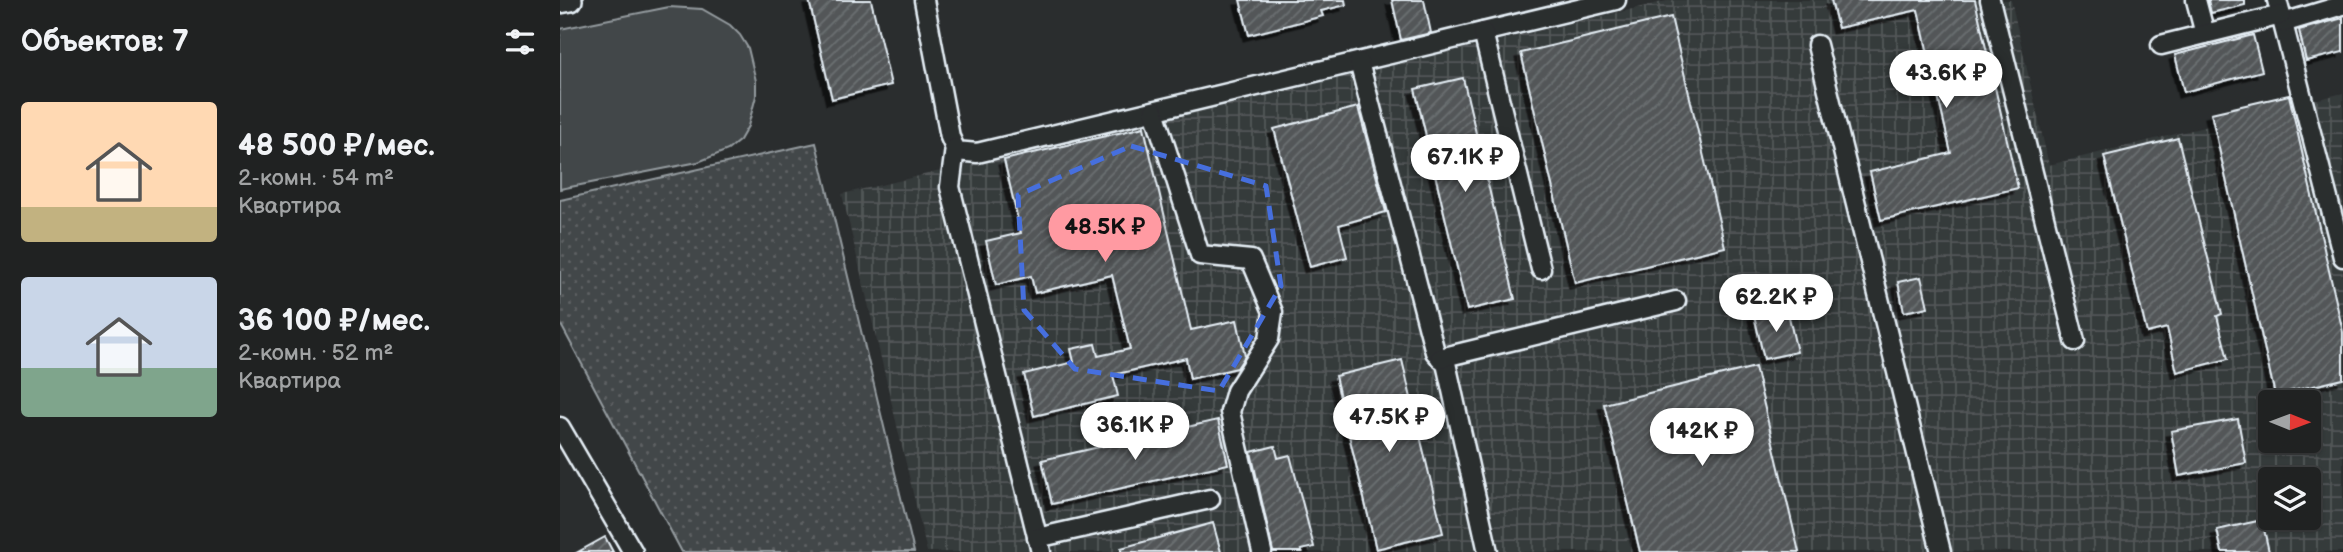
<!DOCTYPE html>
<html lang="ru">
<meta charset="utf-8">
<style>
:root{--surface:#202222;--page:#2d2f2f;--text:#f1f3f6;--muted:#a2a4a5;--line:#3d3f40;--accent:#ff9aa2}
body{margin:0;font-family:"Balsamiq Sans",sans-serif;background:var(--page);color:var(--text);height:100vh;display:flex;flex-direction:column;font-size:26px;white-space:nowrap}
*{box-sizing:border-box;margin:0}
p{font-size:23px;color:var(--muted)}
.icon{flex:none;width:38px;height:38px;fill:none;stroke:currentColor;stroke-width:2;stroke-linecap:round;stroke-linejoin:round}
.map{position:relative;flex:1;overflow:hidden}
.details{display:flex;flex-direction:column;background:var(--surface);width:560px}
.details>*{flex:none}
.needle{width:46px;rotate:91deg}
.tools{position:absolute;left:1698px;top:390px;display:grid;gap:14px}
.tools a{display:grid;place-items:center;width:63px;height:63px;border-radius:7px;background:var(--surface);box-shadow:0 2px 5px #0004,0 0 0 2px var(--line);font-size:35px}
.price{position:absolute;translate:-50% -60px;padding:0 16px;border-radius:24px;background:#fff;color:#222;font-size:23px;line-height:46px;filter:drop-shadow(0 2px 4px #0008)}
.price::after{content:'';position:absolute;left:50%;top:42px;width:21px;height:16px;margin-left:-10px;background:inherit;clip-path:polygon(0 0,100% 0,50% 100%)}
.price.active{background:var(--accent);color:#111}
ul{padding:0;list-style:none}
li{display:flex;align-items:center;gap:21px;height:175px;padding:0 21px}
li span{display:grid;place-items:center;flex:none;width:196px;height:140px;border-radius:7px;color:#555}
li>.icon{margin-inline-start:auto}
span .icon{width:84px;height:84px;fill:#fffc;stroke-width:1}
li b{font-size:30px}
h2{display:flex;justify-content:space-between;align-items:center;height:84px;padding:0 21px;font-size:30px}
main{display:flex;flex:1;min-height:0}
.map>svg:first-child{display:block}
</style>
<main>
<section class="details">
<h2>Объектов: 7<svg class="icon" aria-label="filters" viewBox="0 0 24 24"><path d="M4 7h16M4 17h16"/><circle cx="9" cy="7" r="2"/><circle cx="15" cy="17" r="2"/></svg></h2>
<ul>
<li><span style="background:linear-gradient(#ffd9b3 75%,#c2b280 0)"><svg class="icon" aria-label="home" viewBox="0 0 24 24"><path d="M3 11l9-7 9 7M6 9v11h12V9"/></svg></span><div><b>48 500 ₽/мес.</b><p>2-комн. · 54 m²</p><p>Квартира</p></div></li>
<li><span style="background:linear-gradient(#c9d6e8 65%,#7fa58c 0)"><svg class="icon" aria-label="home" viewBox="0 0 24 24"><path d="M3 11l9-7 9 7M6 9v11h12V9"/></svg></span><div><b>36 100 ₽/мес.</b><p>2-комн. · 52 m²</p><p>Квартира</p></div></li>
</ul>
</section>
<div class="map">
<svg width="1783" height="552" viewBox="0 0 1783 552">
<defs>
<pattern id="industrial-grid" width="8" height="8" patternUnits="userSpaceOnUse" patternTransform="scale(1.75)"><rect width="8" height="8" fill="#363a3b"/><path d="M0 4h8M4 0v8" fill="none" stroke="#535758"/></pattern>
<pattern id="park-dots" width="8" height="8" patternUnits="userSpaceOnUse" patternTransform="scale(1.75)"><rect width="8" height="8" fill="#424648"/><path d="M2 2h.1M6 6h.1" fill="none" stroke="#5d6163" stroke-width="1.8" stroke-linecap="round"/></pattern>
<pattern id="building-hatch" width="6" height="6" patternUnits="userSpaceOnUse" patternTransform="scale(1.75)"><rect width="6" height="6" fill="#535759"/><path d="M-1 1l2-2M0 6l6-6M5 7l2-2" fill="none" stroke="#6c7072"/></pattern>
<filter id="shadow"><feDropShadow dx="-5.5" dy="5.5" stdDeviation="0" flood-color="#0009"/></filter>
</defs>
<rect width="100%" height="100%" fill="#2a2d2e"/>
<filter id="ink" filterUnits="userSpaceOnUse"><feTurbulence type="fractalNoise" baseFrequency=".0143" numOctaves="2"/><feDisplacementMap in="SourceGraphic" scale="14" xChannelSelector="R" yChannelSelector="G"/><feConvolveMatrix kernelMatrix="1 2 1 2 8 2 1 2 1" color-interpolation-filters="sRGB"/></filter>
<g filter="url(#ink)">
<!-- industrial -->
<path fill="url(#industrial-grid)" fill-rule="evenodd" d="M 1111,0 L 1451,0 L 1489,165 L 1783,93 L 1783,552 L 367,552 L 282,194 ZM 1710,402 L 1748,402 L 1748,441 L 1710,441 ZM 1710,480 L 1748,480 L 1748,518 L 1710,518 Z"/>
<!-- park -->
<path fill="url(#park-dots)" stroke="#959ca0" stroke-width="2" d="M 256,143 L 354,552 L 122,552 L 0,323 L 0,200 Z"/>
<!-- pitch -->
<path fill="#424648" stroke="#959ca0" stroke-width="2" d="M 109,7 L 142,9 L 170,25 L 180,35 L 188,48 L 196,81 L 196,96 L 188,126 L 180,140 L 168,150 L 138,162 L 0,189 L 0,29 Z"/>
<!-- building -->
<g fill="url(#building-hatch)" stroke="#e8f1f8" stroke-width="2" filter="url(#shadow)">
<path d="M 249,0 L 311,0 L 331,85 L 272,99 Z"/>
<path d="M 680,0 L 785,0 L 786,5 L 761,11 L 763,16 L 689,35 Z"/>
<path d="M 832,0 L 864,0 L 871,33 L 841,40 Z"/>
<path d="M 1271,0 L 1415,0 L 1458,188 L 1321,220 L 1310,172 L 1391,153 L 1358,10 L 1278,28 Z"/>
<path d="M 1648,0 L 1685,0 L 1685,5 L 1651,13 Z"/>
<path d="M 1111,17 L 1165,247 L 1015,283 L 961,53 Z"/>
<path d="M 1783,18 L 1783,52 L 1746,61 L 1739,30 Z"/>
<path d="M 1693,35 L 1702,71 L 1624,92 L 1615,55 Z"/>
<path d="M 903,78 L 955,299 L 907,310 L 855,89 Z"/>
<path d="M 1729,95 L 1783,332 L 1783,379 L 1715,395 L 1651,113 Z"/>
<path d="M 798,107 L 826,212 L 779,225 L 787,257 L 750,267 L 714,129 Z"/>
<path d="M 584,127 L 631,330 L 677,320 L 685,356 L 677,368 L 630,379 L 626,358 L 553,375 L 558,396 L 474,416 L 464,374 L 514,362 L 511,349 L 535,344 L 538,356 L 570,349 L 552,275 L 475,293 L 471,276 L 436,285 L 426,241 L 461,233 L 444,160 Z"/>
<path d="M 1618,138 L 1662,314 L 1657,316 L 1668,359 L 1617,372 L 1607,328 L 1587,333 L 1544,156 Z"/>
<path d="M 1361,277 L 1368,307 L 1344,312 L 1338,282 Z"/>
<path d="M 1227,308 L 1237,352 L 1204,359 L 1194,315 Z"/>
<path d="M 842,360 L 883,533 L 816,549 L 775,376 Z"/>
<path d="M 1195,367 L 1239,552 L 1080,552 L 1044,404 Z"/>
<path d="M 1678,419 L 1686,463 L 1619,476 L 1611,431 Z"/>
<path d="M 658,420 L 668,464 L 492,504 L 482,460 Z"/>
<path d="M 715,446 L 718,458 L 730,455 L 754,547 L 741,550 L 742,552 L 713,552 L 691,452 Z"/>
<path d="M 1702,520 L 1709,552 L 1662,552 L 1657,530 Z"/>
<path d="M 653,523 L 661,552 L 561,552 L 561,548 Z"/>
<path d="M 45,537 L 53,552 L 18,552 Z"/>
</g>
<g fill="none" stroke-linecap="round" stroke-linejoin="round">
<defs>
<g id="minor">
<path d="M 364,0 L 390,137 L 396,151 L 417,153 L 1056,0"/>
<path d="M 1430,0 L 1515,341"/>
<path d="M 1636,0 L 1645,34"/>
<path d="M 1717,0 L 1783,257"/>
<path d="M 1723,23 L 1783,5"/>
<path d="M 923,32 L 981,269"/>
<path d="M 1257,45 L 1381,552"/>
<path d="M 1601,45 L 1721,15"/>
<path d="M 799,62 L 875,352 L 886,363 L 928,552"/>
<path d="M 594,111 L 640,255 L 691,260 L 713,312 L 709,339 L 676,391 L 670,412 L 702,552"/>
<path d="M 395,148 L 390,187 L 481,552"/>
<path d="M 880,358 L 1116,301"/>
<path d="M 0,427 L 73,552"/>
<path d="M 477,538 L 650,499"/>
</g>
<path id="major" d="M 0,2 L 11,0"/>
</defs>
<!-- minor casing -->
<use href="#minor" stroke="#e8f1f8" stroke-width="23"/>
<!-- major casing -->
<use href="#major" stroke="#e8f1f8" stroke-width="26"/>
<!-- minor -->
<use href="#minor" stroke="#2a2d2e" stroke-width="18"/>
<!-- major -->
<use href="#major" stroke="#2a2d2e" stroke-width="21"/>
</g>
</g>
<!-- marked area -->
<path fill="none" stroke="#466fde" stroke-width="5" stroke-dasharray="14 9" stroke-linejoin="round" d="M 571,146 L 706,186 L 721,286 L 659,391 L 515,369 L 464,310 L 458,195 Z"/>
</svg>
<div class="tools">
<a><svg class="needle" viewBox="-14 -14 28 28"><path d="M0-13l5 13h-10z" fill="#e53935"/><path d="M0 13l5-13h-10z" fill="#a2a4a5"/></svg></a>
<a><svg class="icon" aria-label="layers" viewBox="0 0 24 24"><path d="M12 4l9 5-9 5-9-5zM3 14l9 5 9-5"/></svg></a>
</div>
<b class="price" style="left:1386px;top:110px">43.6K ₽</b>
<b class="price" style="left:905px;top:194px">67.1K ₽</b>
<b class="price active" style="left:545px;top:264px">48.5K ₽</b>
<b class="price" style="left:1216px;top:334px">62.2K ₽</b>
<b class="price" style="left:829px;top:454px">47.5K ₽</b>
<b class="price" style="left:575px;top:462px">36.1K ₽</b>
<b class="price" style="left:1142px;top:468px">142K ₽</b>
</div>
</main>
